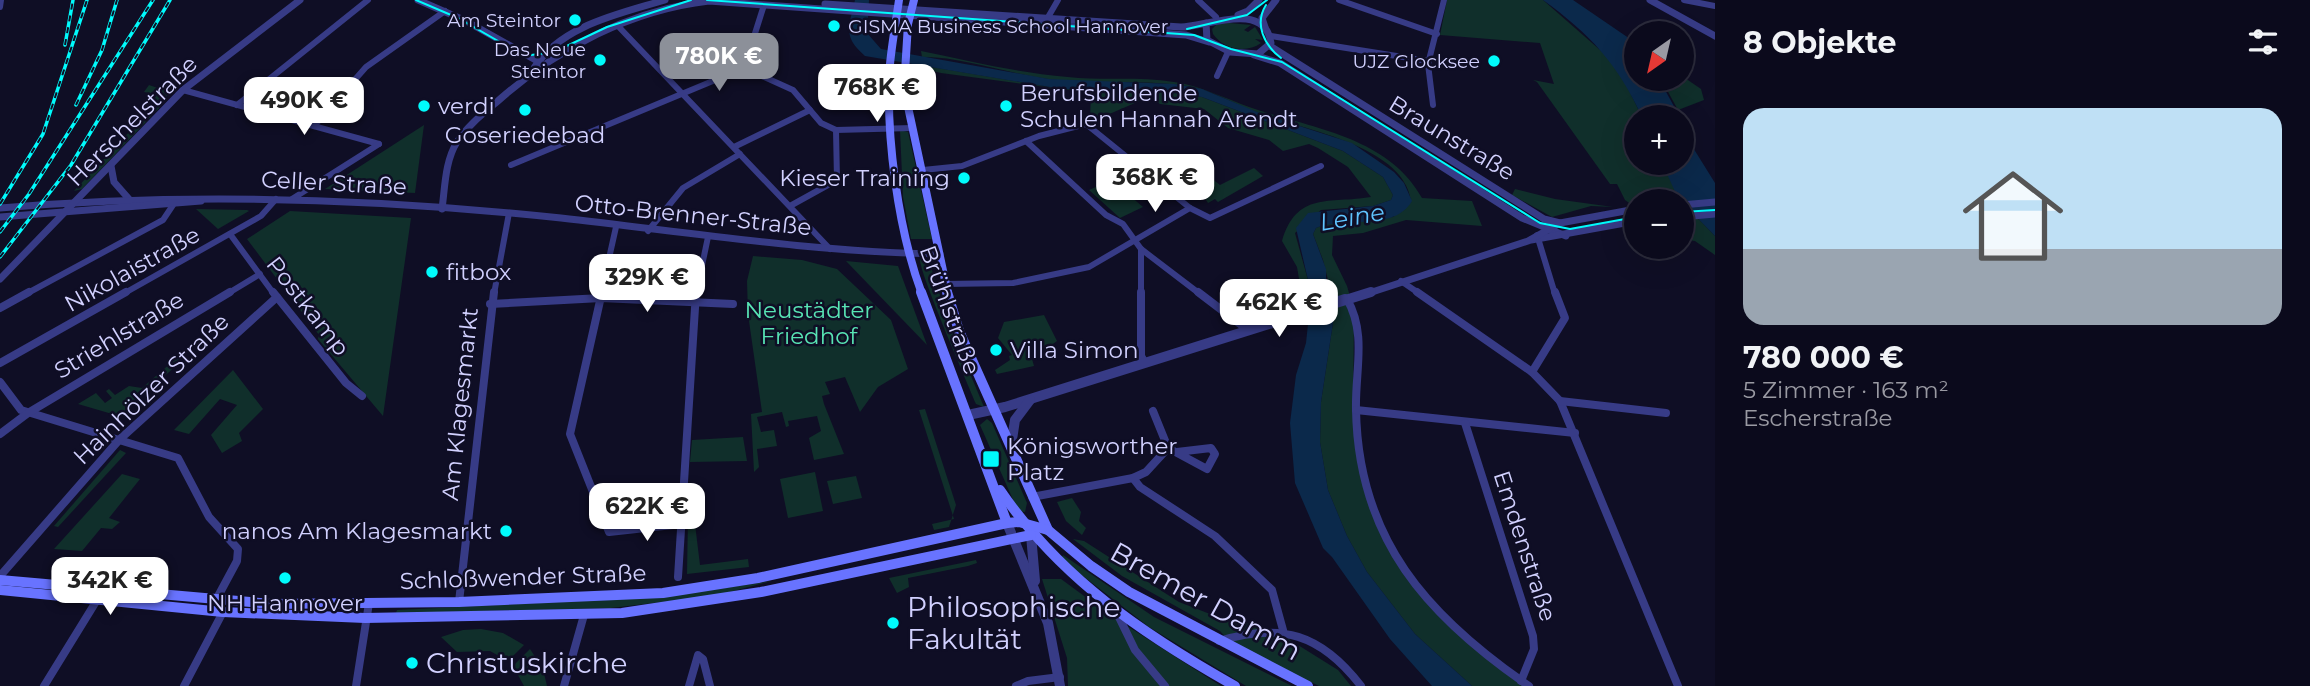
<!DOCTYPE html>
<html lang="de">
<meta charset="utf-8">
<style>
:root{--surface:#0b0a1c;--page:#141325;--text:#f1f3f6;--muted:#9a9aa3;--line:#2b2b3b;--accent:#8c9099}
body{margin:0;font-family:Montserrat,sans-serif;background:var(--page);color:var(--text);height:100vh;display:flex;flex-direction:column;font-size:26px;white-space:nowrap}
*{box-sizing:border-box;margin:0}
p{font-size:23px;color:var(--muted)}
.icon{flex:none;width:38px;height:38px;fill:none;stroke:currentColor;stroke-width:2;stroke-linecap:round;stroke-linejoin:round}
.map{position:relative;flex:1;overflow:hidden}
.details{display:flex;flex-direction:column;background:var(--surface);width:595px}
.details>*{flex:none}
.needle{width:46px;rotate:214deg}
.controls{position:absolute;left:1624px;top:21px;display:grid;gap:14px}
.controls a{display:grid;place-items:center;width:70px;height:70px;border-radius:50%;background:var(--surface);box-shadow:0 7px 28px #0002,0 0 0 2px var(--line);font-size:35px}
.price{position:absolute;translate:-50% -60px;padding:0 16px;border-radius:14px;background:#fff;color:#222;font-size:23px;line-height:46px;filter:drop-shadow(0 2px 4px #0008)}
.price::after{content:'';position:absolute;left:50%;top:42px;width:21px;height:16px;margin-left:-10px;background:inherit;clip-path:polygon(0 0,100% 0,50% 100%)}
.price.active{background:var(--accent);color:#fff}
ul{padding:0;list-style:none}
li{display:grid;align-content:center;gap:14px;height:371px;padding:0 28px}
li+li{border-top:2px solid var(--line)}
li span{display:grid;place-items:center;height:217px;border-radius:21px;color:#555}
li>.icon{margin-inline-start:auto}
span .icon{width:126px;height:126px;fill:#fffc;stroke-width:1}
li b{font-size:30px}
h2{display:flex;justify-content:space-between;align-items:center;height:84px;padding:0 28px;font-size:30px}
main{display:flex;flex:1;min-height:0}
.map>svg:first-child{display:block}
</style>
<main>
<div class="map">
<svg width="1715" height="686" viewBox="0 0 1715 686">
<rect width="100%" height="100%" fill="#0f0e25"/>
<!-- green -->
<g fill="#102f2b">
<path d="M 1447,0 L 1543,0 L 1608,57 L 1621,74 L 1642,117 L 1636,117 L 1636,163 L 1662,163 L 1681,201 L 1636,201 L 1636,208 L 1625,200 L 1617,184 L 1610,184 L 1537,82 L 1533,80 L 1554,84 L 1540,43 L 1440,35 Z"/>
<path d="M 1219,22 L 1251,25 L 1244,30 L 1248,32 L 1255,27 L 1263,40 L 1255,39 L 1261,43 C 1246,54 1223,49 1213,34 L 1212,29 Z"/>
<path d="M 921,51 C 970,61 1018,73 1068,77 C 1103,81 1139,76 1174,82 C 1201,86 1224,98 1249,107 C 1310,128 1388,136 1422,198 L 1472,201 L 1482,226 L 1406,220 L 1363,233 L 1333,236 L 1332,255 L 1347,286 L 1354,311 L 1353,424 L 1375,521 L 1433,608 L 1529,686 L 1472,686 L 1415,634 L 1367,572 L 1347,536 L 1328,490 L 1320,442 L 1321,402 L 1334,316 L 1326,295 L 1328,280 L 1323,260 L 1313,234 L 1316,228 L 1328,223 L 1393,217 L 1411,201 C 1404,146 1304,130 1261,114 C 1236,105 1213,90 1187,86 C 1141,79 1094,85 1048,79 C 1009,74 959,56 922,57 Z"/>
<path d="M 920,65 L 1056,88 L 1099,92 L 1160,91 L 1202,97 L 1343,151 L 1383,177 L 1393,195 L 1391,200 L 1373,206 L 1321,210 L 1295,233 L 1308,280 L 1303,302 L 1297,267 L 1282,241 C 1297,191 1329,204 1371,197 L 1348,167 L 1318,148 L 1309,144 L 1283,151 L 1269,140 L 1228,128 L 1204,109 L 1160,104 L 1152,99 L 1142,100 L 1093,121 L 1090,119 L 1091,93 L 941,73 L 920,68 Z"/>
<path d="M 1682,76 L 1701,89 L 1704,100 L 1678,110 L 1661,79 Z"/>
<path d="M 149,85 L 169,92 L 163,104 L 82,189 L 74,191 L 158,101 L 153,99 L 155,94 L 144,92 Z"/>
<path d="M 424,125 L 415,193 L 325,189 Z"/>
<path d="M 900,130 L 908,132 L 932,239 L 911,239 L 903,197 Z"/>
<path d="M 1254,168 L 1263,176 L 1218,202 L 1215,199 L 1208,203 L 1200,191 L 1196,193 L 1187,186 L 1206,174 L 1220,185 Z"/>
<path d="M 1114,179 L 1126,189 L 1123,190 L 1143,207 L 1120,218 L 1089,190 Z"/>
<path d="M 1515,189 L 1555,199 L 1613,207 L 1591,206 L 1552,217 L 1512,195 Z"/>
<path d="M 1682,202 L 1715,236 L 1715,255 L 1695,241 L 1682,239 Z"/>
<path d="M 196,209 L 247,210 L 249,211 L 218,229 Z"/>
<path d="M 290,211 L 411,218 L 383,416 L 318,339 L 319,335 L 247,239 Z"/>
<path d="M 753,256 L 802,260 L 837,269 L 891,320 L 908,369 L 878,387 L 860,412 L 845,377 L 825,382 L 830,394 L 822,396 L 824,404 L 844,454 L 814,460 L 809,438 L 821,431 L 817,416 L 788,421 L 789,426 L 786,427 L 782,412 L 757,417 L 761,432 L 774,430 L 777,446 L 757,449 L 759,467 L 754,472 L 751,414 L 762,412 L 748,314 L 747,281 Z"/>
<path d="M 920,258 L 931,267 L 948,321 L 984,407 L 976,404 C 968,384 917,268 920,258 Z"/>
<path d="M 846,261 L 898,266 L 927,345 Z"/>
<path d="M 1044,315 L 1057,341 L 1032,359 L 1034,366 L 997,374 L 995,370 L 1010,360 L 1009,356 L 1012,355 L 998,338 L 1004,322 Z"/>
<path d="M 179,356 L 185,358 L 119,416 L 78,404 L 96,393 L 105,403 L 112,398 L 106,391 L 109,389 L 115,395 L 129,386 L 142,388 Z"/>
<path d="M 233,370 L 263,409 L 239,433 L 242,441 L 222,453 L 211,435 L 237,405 L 220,399 L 189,434 L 174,430 Z"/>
<path d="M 925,409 L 956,505 L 949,527 L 934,530 L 932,524 L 954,519 L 919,410 Z"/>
<path d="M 987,419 L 992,423 L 1027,503 L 1025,512 L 1018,511 L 980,425 Z"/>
<path d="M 743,437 L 747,461 L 690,462 L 692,440 Z"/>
<path d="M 120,450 L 126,453 L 58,527 L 54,526 Z"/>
<path d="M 815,472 L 823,511 L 788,518 L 780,479 Z"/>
<path d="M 122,474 L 140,479 L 109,518 L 120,522 L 112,529 L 101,528 L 82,551 L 54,549 Z"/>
<path d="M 856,476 L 862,498 L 833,504 L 827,481 Z"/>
<path d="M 1072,498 L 1081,512 L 1079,521 L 1086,528 L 1082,535 L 1066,521 L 1057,502 Z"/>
<path d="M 694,516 L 700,565 L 748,559 L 749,567 L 687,574 L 688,517 Z"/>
<path d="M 1073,539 L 1084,541 L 1179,602 L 1210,614 L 1274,630 L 1338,670 L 1351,686 L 1319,686 L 1232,644 L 1220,631 L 1122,576 Z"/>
<path d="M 1063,555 L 1154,617 L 1292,686 L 1246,686 L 1149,627 L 1061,559 Z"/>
<path d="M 976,560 L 977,563 L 968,566 L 908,578 L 909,587 L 897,593 L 889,578 Z"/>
<path d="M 1042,579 L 1061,579 L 1110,615 L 1221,686 L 1068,686 L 1067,658 Z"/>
<path d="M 772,581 L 714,596 L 611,608 L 396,613 L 397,610 L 663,597 Z"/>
<path d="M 481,629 L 503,633 L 524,645 L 508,661 L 490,651 L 457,652 L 441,637 L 463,630 Z"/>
<path d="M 530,649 L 543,669 L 547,686 L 524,686 L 513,666 Z"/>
</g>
<!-- water -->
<g fill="#0b294b">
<path d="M 855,0 L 869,0 L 867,33 L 881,49 L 1049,79 L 1174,84 L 1202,89 L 1262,114 L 1352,143 L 1394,172 L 1404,183 L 1412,201 C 1394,232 1345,216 1316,228 L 1313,234 L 1326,269 L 1326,295 L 1334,316 L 1321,402 L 1320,442 L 1328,490 L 1347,536 L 1367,572 L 1415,634 L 1472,686 L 1432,686 L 1390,639 L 1332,557 L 1323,548 L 1295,483 L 1290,423 L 1296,375 L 1306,343 L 1308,324 L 1303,302 L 1308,280 L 1296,228 L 1308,213 L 1373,206 L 1391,200 L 1393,195 L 1383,177 L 1343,151 L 1202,97 L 1160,91 L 1099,92 L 1056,88 L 865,56 C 842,36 849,27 855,0 Z"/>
<path d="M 1543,0 L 1573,0 L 1636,43 L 1636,79 L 1659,79 L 1676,110 L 1671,111 L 1674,117 L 1642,117 C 1618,64 1590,34 1543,0 Z"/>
<path d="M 1682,130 L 1715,183 L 1715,236 L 1678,198 L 1662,163 L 1682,163 Z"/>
</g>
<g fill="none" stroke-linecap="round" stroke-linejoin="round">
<!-- minor-far1 -->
<g stroke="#373b86" stroke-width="6">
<path d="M 1198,0 L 1216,17"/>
<path d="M 1339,0 L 1437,34"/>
<path d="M 1684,0 L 1715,6"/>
<path d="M 0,7 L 1,0"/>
<path d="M 1047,19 L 1058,0"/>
<path d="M 618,26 L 830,249"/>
<path d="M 1271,36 L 1428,61"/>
<path d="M 744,68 L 764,5"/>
<path d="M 1217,76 L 1228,52"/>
<path d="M 183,90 L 379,144"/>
<path d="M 237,105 L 368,0"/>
<path d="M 1433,105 L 1428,64 L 1444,0"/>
<path d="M 314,126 L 366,67 L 445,11"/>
<path d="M 1026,141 L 1106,215 L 1123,224 L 1141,249 L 1200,294"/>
<path d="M 734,147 L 810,110"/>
<path d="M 511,165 L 744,68 L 793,90 L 821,123 L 836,130 L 912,128"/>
<path d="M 923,170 L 962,166 L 1039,136 L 1086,124 L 1190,208 L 1210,218 L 1321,166"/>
<path d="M 292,199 L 379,144"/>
<path d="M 790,206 L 837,180 L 836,130"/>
<path d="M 648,231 L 683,188 L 740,154"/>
<path d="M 230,234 L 274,294"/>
<path d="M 1537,235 L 1555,294"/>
<path d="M 1141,249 L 1141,294"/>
<path d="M 1401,281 L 1420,294"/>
<path d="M 945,284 L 1013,283 L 1089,267 L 1190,208"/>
<path d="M 26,294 L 163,220 L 173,205"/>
<path d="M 123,294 L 261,216 L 276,199"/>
<path d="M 227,294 L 260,274"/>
<path d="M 494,294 L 509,213"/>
<path d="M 601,294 L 616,227"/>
<path d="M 696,294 L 708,237"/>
</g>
<!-- minor -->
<g stroke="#373b86" stroke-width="8">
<path d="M 273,292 L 346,383 L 362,396"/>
<path d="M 602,292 L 570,434 L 609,532 L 682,524"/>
<path d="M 1141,292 L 1141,356 L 1145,363"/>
<path d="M 1198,292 L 1248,330"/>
<path d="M 1417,292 L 1532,372 L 1560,401 L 1678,686"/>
<path d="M 1347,299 C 1367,334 1355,371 1356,409 C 1358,539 1427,616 1529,686"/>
<path d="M 490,304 L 601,298 L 733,304"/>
<path d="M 0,308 L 29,292"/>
<path d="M 0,363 L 126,292"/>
<path d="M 1532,372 L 1565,318 L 1555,292"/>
<path d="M 0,382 L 21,410 L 178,458 L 209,517 L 238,549 L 237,561 L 216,600"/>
<path d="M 1560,401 L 1666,413"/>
<path d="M 1356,410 L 1575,433"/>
<path d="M 1465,423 L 1533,636 L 1534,649 L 1521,681"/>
<path d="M 0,434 L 28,413 L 230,292"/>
<path d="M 1168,448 L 1207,469 L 1215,454 L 1211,448 L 1177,452"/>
<path d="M 1133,478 L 1140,487 L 1215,536 L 1272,590 L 1283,630"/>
<path d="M 1032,497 L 1133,478 L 1146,472 L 1168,448 L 1153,411"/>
<path d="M 0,576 L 119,440 L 277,297"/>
<path d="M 678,577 L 696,292"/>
<path d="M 459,602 L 494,292"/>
<path d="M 1116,611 L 1135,650 L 1165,686"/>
<path d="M 1219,641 C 1281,622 1321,634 1361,686"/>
<path d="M 44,686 L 97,600"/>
<path d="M 184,686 L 223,612"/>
<path d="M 356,686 L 369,603"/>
<path d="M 564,686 L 584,615"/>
<path d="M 689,686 L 698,655 L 703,659 L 710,686"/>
<path d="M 1016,686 L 1028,681 L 1060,677"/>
</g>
<!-- tertiary-far1 -->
<g stroke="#373b86" stroke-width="7">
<path d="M 418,0 L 466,21 L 541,63"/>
<path d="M 1650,0 L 1715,36"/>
<path d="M 825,4 L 1181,27 C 1205,27 1265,0 1271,43 L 1258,54 L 1230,52 L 1207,40 L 1206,23"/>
<path d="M 1238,15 L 1248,11 L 1259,0"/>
<path d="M 1265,27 L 1262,18 L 1276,0"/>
<path d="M 1270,46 L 1544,219 L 1560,223"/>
<path d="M 1254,55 L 1280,63 L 1522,218 L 1566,236"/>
<path d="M 534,68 C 562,25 619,14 665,0"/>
<path d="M 111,166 L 114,182 L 129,199"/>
<path d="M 1682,205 L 1715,202"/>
<path d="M 0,208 C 187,192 374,198 561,218 C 687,232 812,252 940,254"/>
<path d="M 442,209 C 445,187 445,161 457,142 C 468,125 484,113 499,100 C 558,48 631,10 709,1 L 1186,35 L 1209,42"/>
<path d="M 0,217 L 201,201"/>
<path d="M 1682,217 L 1715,214"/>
<path d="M 1531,240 L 1636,221"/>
<path d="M 0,279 L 183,90 L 300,0"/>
<path d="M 1366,294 L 1528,241 L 1560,223 L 1636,209"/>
</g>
<!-- tertiary -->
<g stroke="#373b86" stroke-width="10">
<path d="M 1249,329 L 1345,299"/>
<path d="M 968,415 L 1005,407 L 1371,292"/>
<path d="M 1011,446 L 1015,420 L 1030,400"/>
<path d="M 1007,523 L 1048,623 L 1060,686"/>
<path d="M 1031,535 L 1035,581"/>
</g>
<!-- secondary-far1 -->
<g stroke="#6873ff" stroke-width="8">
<path d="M 899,0 C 896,21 892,43 890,64 C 885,133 898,230 922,294"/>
<path d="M 914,0 L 908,24 L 904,88 L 948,294"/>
</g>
<!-- secondary -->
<g stroke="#6873ff" stroke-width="10">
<path d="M 921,292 L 1007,523"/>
<path d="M 947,292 L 959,331 L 1048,530 L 1091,566 L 1129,592 L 1308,686"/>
<path d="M 1000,490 C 1060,578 1144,635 1235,686"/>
<path d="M 0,580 L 272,604 L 459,602 L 663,593 L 758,578 L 1007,523 L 1019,522 L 1048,530"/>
<path d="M 0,590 L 223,612 L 365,618 L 622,613 L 761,592 L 1031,535"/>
</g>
<!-- tram -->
<g stroke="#00fbfc" stroke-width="2">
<path d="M 416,0 L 458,18 L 517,52 L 531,55 L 554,52 L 607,27 L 691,0"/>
<path d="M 707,0 L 1194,35 L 1231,49 L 1282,62 L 1540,223 L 1570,229 L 1636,217"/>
<path d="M 1266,5 C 1254,24 1264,45 1281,58"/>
<path d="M 1187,29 L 1247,15 L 1267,0"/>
<path d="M 1682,212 L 1715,210"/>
</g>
<defs>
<g id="rail">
<path d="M 65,45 L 73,0"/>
<path d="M 76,105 L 102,50 L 117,0"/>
<path d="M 0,204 L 43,134 L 87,0"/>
<path d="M 0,232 L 29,194 L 153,0"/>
<path d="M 0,257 L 71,165 L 170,0"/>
</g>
</defs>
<!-- rail casing -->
<use href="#rail" stroke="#00fbfc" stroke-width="3.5"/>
<!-- rail -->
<use href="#rail" stroke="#0f0e25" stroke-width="2" stroke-dasharray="6" stroke-linecap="butt"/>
</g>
<!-- markers -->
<g fill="#00fbfc" stroke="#0f0e25" stroke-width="2.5">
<circle cx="575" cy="20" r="7"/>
<circle cx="834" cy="26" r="7"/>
<circle cx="600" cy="60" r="7"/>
<circle cx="1494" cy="61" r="7"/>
<circle cx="424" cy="106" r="7"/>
<circle cx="1006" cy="106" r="7"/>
<circle cx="525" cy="110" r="7"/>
<circle cx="964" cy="178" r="7"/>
<circle cx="432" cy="272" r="7"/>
<circle cx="996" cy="350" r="7"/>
<rect x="982" y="450" width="18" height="18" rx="3.5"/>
<circle cx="506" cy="531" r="7"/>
<circle cx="285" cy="578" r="7"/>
<circle cx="893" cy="623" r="7"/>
<circle cx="412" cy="663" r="7"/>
</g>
<g text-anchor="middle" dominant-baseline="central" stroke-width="5" stroke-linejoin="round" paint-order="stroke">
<!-- far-poi labels -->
<g font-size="19" fill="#d2d1ff" stroke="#0f0e25" text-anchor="end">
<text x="561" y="20">Am Steintor</text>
<text x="848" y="26" text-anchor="start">GISMA Business School Hannover</text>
<text x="586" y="49">Das Neue<tspan x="586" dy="22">Steintor</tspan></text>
<text x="1480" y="61">UJZ Glocksee</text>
</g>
<!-- poi labels -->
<g font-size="23" fill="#d2d1ff" stroke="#0f0e25" text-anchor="start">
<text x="1020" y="93">Berufsbildende<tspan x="1020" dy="26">Schulen Hannah Arendt</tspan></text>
<text x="438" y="106">verdi</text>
<text x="525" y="135" text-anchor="middle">Goseriedebad</text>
<text x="950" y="178" text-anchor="end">Kieser Training</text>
<text x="446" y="272">fitbox</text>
<text x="1010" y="350">Villa Simon</text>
<text x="1007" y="446">Königsworther<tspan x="1007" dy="26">Platz</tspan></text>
<text x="492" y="531" text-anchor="end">nanos Am Klagesmarkt</text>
<text x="285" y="603" text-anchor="middle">NH Hannover</text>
</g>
<!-- street labels -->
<g font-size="23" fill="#d2d1ff" stroke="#0f0e25">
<text transform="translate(132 121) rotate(-45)">Herschelstraße</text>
<text transform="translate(1452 138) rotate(31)">Braunstraße</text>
<text transform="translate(334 183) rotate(3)">Celler Straße</text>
<text transform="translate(693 215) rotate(6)">Otto-Brenner-Straße</text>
<text transform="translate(132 269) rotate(-29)">Nikolaistraße</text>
<text transform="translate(308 306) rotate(52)">Postkamp</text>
<text transform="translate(950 310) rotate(70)">Brühlstraße</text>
<text transform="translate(119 335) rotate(-31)">Striehlstraße</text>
<text transform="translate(151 389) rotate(-44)">Hainhölzer Straße</text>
<text transform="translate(460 404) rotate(-84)">Am Klagesmarkt</text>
<text transform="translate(1525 546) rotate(72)">Emdenstraße</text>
<text transform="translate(523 577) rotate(-2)">Schloßwender Straße</text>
</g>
<!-- park labels -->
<g font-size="23" fill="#58e4b4" stroke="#0f0e25">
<text x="809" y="310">Neustädter<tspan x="809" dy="26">Friedhof</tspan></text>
</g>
<!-- water labels -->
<g font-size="24" font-style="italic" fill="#5fc4ff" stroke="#0f0e25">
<text transform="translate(1352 217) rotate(-10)">Leine</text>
</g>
<!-- near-street labels -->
<g font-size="28" fill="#d2d1ff" stroke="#0f0e25">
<text transform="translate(1206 601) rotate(29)">Bremer Damm</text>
</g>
<!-- near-poi labels -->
<g font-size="28" fill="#d2d1ff" stroke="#0f0e25" text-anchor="start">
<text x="907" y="607">Philosophische<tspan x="907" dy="32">Fakultät</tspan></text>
<text x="426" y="663">Christuskirche</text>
</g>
</g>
</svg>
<div class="controls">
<a><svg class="needle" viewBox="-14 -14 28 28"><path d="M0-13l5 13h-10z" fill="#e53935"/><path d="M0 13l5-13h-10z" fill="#9a9aa3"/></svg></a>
<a>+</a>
<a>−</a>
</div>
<b class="price active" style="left:719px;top:93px">780K €</b>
<b class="price" style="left:877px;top:124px">768K €</b>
<b class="price" style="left:304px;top:137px">490K €</b>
<b class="price" style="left:1155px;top:214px">368K €</b>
<b class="price" style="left:647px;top:314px">329K €</b>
<b class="price" style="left:1279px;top:339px">462K €</b>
<b class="price" style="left:647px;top:543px">622K €</b>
<b class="price" style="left:110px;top:617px">342K €</b>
</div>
<section class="details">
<h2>8 Objekte<svg class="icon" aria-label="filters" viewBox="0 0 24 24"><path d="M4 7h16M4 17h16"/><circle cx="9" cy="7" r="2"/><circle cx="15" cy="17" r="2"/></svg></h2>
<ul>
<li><span style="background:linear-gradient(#bfe0f5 65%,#9aa5b1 0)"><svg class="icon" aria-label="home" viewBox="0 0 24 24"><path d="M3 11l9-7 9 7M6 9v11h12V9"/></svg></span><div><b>780 000 €</b><p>5 Zimmer · 163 m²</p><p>Escherstraße</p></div></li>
</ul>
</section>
</main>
